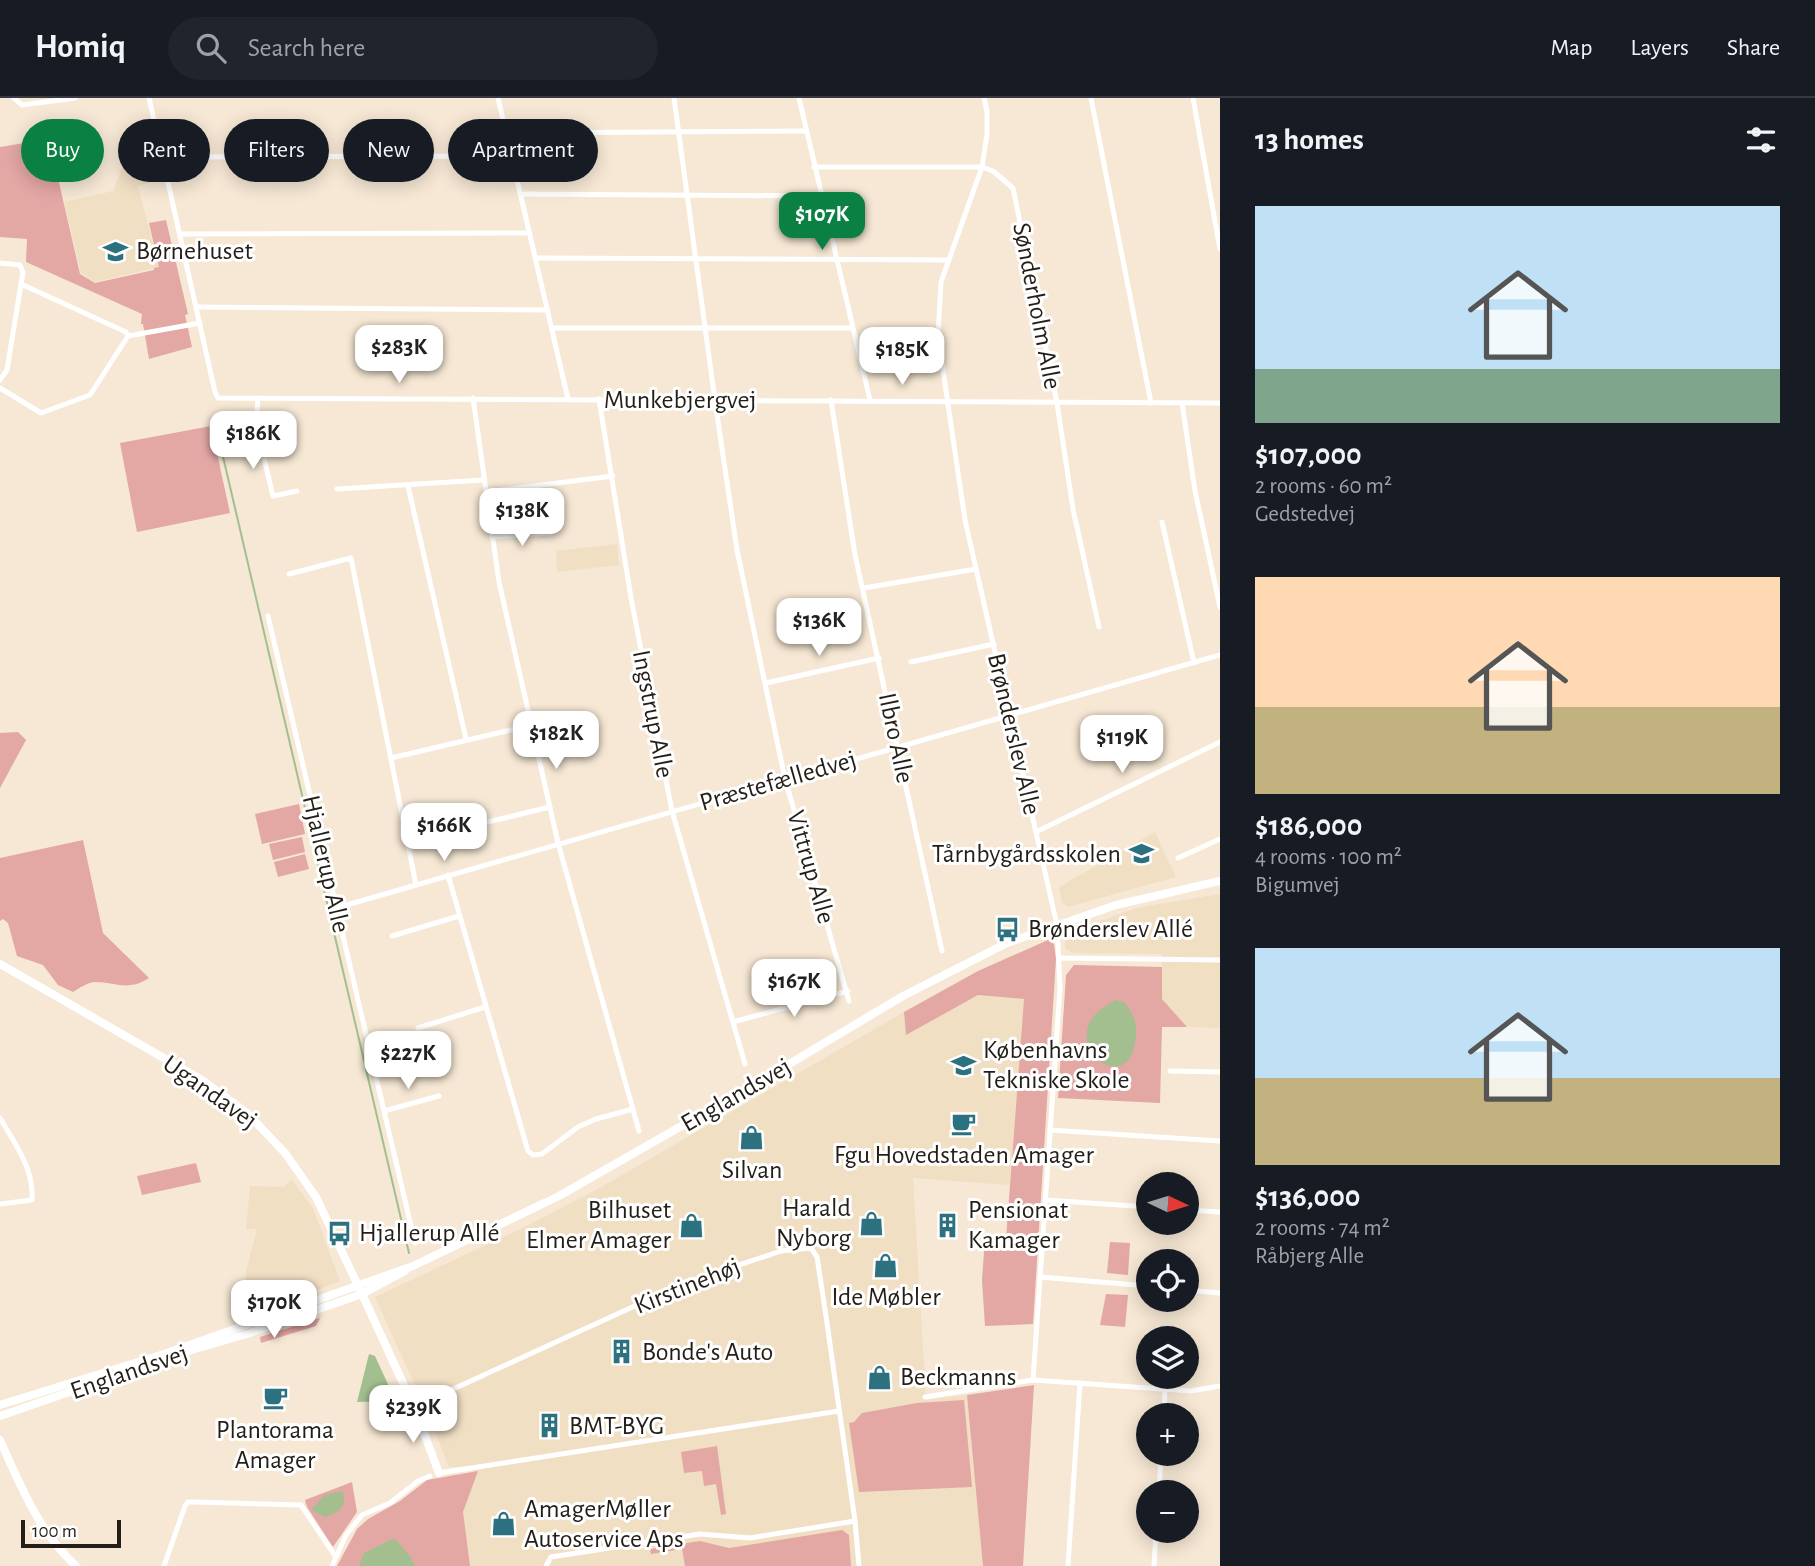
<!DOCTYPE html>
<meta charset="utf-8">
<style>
:root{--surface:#171b24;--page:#20242c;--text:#f1f3f6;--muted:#9ea1a6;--line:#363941;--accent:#0b8043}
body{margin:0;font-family:"Alegreya Sans",sans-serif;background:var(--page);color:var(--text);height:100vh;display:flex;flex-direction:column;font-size:26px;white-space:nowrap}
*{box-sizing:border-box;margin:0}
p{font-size:23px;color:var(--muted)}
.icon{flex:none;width:38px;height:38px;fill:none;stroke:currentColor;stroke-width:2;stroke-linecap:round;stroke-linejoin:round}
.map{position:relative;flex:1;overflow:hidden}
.details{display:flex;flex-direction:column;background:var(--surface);width:595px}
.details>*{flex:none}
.hud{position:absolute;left:21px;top:21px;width:665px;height:63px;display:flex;gap:14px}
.needle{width:46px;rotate:94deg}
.controls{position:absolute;left:1136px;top:1074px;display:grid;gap:14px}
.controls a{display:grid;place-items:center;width:63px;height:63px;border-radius:50%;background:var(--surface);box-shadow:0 4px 18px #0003;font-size:35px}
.scale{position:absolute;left:21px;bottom:18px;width:100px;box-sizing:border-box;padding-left:7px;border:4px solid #231e17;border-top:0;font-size:19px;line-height:24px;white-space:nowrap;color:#231e17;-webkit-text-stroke:5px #fff;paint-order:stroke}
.price{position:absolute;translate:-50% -60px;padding:0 16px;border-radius:14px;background:#fff;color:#222;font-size:23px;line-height:46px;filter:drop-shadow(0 2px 4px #0008)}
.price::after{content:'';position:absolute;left:50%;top:42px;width:21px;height:16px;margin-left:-10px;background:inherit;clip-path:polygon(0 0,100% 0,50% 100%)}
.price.on{background:var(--accent);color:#fff}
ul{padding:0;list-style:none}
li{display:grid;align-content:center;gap:14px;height:371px;padding:0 35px}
li span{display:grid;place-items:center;height:217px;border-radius:0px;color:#555}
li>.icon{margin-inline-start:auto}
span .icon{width:126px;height:126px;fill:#fffc;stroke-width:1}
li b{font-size:30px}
h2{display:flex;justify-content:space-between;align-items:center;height:84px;padding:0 35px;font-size:30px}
.chip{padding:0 24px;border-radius:32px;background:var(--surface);box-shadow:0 4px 18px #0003;font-size:24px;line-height:63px}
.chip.on{background:var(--accent);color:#fff}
header{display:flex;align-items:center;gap:42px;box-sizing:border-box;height:98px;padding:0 35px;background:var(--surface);border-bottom:2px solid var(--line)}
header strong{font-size:33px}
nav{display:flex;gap:38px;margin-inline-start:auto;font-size:24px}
.search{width:490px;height:63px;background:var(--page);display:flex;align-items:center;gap:18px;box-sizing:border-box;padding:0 24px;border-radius:38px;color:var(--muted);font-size:26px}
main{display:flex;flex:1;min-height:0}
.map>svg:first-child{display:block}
</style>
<header>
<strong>Homiq</strong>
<div class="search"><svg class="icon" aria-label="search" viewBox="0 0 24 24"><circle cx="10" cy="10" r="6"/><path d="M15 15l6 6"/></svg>Search here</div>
<nav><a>Map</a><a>Layers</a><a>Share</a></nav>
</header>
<main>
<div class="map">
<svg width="1220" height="1468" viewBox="0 0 1220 1468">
<rect width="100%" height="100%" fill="#f6e8d4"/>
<!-- built -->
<g fill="#f1dfc4">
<path d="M 153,63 L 158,82 L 138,88 L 159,169 L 95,184 L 81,175 L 64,104 L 113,93 L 122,70 Z"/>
<path d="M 617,446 L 619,467 L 557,474 L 556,453 Z"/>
<path d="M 1155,734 L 1176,779 L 1068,809 L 1062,805 L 1059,789 Z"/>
<path d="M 1220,796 L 1220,930 L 1187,929 L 1162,901 L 1162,856 L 1073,855 L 1065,850 L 1065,836 L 1136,810 Z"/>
<path d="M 978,897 L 1024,901 L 1010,1087 L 913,1080 L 926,1302 L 967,1297 L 983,1468 L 468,1468 L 463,1414 L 474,1384 L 473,1368 L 449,1369 L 427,1314 L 375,1199 L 518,1132 L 598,1091 L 904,914 L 906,936 Z"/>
<path d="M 291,1081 L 313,1110 L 340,1183 L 253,1217 L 246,1206 L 246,1173 L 257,1131 L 246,1131 L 250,1088 L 284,1089 Z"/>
</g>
<!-- green -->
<g fill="#e3a7a4">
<path d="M 49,41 L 80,176 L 95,185 L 154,172 L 154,170 L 159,169 L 149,125 L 166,122 L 188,216 L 185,217 L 192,249 L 149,261 L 143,226 L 141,226 L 142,216 L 26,164 L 27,141 L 0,139 L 0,49 Z"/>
<path d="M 211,328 L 230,415 L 137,434 L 120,345 Z"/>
<path d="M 18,634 L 26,642 L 0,690 L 0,635 Z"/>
<path d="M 299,706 L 305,736 L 262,746 L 255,716 Z"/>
<path d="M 302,739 L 305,754 L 273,762 L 269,746 Z"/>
<path d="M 83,742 L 103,835 L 149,880 C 127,894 117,884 94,884 C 87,885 79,890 73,894 L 58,887 L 43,867 L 17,858 L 8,825 L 3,821 L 0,823 L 0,760 Z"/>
<path d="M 305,756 L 309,771 L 278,779 L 274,764 Z"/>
<path d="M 1048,842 L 1054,846 L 1056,861 L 1033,1226 L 985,1228 L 982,1182 L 985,1140 L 1006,1141 L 1024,901 L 978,897 L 906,937 L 904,914 L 978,873 Z"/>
<path d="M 1074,867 L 1162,869 L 1162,901 L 1187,929 L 1162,929 L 1160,1005 L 1058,1000 L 1066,877 Z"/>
<path d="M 196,1065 L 201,1084 L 142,1097 L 137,1078 Z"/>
<path d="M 1110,1144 L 1130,1145 L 1128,1177 L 1107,1175 Z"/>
<path d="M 1106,1196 L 1128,1197 L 1125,1229 L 1100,1227 Z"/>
<path d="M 320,1220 L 316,1228 L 261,1245 L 260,1239 Z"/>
<path d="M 1034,1287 L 1023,1468 L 983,1468 L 967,1297 Z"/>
<path d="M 964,1302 L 972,1389 L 859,1394 L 849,1325 L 854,1324 L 862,1315 L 917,1305 Z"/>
<path d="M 717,1348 L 726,1416 L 721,1417 L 716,1386 L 704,1388 L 702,1373 L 684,1375 L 681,1354 Z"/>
<path d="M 478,1373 L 463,1414 L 470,1468 L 337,1468 L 357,1431 L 368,1421 L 400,1403 L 427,1382 Z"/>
<path d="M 352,1384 L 357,1414 L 333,1449 L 307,1409 L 305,1402 Z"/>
<path d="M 842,1432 L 849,1437 L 851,1468 L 685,1468 L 682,1451 L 651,1456 L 650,1451 L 700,1443 L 729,1450 Z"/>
</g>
<!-- water -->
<g fill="#a3bf8f">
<path d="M 1115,902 L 1124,904 C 1135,917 1138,928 1135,945 C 1127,993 1073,958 1090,924 C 1095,914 1106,908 1115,902 Z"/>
<path d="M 369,1256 L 375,1258 L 398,1308 L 394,1311 C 384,1302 369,1304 357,1304 Z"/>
<path d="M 343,1393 L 344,1405 L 338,1414 L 325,1419 L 311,1412 L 325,1397 Z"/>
<path d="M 394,1440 L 410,1458 L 415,1468 L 359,1468 L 364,1455 Z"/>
</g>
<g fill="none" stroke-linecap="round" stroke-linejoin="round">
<!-- stream -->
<g stroke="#a3bf8f" stroke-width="2">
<path d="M 214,320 L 316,757"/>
<path d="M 317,762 L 409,1155"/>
</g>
<!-- street -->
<g stroke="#fff" stroke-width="5">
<path d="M 14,0 L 22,7 L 75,0"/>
<path d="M 149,0 L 215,294 L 218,300 L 1220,305"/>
<path d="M 498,0 L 568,301"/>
<path d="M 674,0 L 715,303 L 737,452 L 785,681 L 849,903"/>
<path d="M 799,0 L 870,302"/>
<path d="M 984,0 L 987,13 L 987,36 L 982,69 L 941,184 L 938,238 L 965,422 L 1057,827 L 1060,890 L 1033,1282"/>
<path d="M 1091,0 L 1151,305"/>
<path d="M 1193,0 L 1220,151"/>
<path d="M 505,35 L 806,33"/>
<path d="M 162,59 L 511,58"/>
<path d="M 814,69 L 982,69 L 993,73 L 1013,90 L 1057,305 L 1073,411 L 1099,529"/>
<path d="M 520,96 L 820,98"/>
<path d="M 180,136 L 530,135"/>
<path d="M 536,160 L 948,162"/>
<path d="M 0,165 L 20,167 L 23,174 L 7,272 L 0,282"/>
<path d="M 21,186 L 126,234 L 128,238"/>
<path d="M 196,209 L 548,212"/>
<path d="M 552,230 L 852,230"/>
<path d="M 0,290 L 41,315 L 90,297 L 128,238 L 200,225"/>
<path d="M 258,300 L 256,327 L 273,398 L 297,393"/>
<path d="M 473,300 L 499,484 L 558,745 L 639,1033"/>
<path d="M 599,301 L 631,500 L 672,713 L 745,966"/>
<path d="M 831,302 L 855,457 L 942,853"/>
<path d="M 1182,305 L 1195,393 L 1220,509"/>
<path d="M 408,388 L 466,641"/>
<path d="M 337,391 L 483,382"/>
<path d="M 486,394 L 613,378"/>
<path d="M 1162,424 L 1194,565"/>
<path d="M 492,439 L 550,435"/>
<path d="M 289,476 L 351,460 L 416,787"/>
<path d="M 864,490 L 976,471"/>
<path d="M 268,518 L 415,1145"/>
<path d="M 911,564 L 994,546"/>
<path d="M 766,585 L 879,560"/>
<path d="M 391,660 L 532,627"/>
<path d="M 479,726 L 550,709"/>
<path d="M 1036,734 L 1220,644"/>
<path d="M 1178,760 L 1220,741"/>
<path d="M 448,777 L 528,1053 L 533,1057 L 542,1056 L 578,1029 L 596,1021 L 633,1011"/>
<path d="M 336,810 L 1220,557"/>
<path d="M 392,838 L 459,818"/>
<path d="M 1059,860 L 1220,862"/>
<path d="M 733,924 L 848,893"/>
<path d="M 418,930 L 485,909"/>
<path d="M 1170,973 L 1220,974"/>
<path d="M 384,1013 L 439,998"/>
<path d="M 0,1020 C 15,1046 34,1070 32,1102 L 0,1106"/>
<path d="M 1050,1032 L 1220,1043"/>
<path d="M 1046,1102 L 1148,1109"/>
<path d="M 1186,1112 L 1220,1114"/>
<path d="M 1040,1179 L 1148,1188"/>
<path d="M 1186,1192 L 1220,1195"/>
<path d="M 925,1299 L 1033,1282 L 1191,1293 L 1220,1288"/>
<path d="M 414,1309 L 685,1185 L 781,1153 L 811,1150 L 817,1159 L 826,1218 L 855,1423 L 859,1468"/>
<path d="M 1164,1318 L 1165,1292"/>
<path d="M 439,1375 L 839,1313"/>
<path d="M 1159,1395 L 1161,1356"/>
<path d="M 164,1468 L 185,1408 L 188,1404 L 194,1404 L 301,1407 L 336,1459"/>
<path d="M 332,1468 L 346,1437 L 362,1417 L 390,1405 L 418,1383 L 430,1378"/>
<path d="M 546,1468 L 551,1459 L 700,1436 L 750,1440 L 855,1423"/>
<path d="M 1068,1468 L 1080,1285"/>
<path d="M 1154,1468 L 1156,1433"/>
</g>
<!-- secondary -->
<g stroke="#fff" stroke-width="8">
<path d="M 0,866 L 202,982 L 247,1015 L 285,1055 L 316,1099 L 362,1196 L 414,1309 L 439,1375"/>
<path d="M 178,1256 L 250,1235 L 362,1196 L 405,1173"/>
<path d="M 0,1307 L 164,1256 L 413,1168 L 559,1098 L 769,978 L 903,898 L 1007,845 L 1116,807 L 1220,783"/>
<path d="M 0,1318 L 162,1262"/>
<path d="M 0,1342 C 20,1387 39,1434 76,1468"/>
</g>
</g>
<!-- icons -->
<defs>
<symbol id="school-bare" viewBox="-9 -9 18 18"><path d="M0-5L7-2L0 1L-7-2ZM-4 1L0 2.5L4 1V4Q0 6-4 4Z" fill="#2c7180" stroke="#fff" stroke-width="2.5" paint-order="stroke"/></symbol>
<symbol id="bus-bare" viewBox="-9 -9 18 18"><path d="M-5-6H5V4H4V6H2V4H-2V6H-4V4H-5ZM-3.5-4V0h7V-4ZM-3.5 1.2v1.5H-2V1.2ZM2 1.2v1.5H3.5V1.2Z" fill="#2c7180" stroke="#fff" stroke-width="2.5" paint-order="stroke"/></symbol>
<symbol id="university-bare" viewBox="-9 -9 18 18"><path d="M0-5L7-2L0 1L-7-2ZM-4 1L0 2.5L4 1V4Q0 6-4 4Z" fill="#2c7180" stroke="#fff" stroke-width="2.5" paint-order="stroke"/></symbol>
<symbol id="cafe-bare" viewBox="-9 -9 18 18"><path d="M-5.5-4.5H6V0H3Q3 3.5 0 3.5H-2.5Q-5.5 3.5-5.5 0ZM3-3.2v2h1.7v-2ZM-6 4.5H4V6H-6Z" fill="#2c7180" stroke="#fff" stroke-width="2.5" paint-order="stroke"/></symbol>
<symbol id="shop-bare" viewBox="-9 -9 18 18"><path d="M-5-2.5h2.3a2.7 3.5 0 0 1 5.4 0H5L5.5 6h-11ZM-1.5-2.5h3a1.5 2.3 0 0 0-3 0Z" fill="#2c7180" stroke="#fff" stroke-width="2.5" paint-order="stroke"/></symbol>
<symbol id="building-bare" viewBox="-9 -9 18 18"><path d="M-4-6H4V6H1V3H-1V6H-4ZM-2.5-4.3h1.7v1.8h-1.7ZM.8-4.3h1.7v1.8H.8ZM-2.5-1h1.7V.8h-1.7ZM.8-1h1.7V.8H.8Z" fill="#2c7180" stroke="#fff" stroke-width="2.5" paint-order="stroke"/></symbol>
</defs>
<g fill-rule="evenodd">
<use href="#school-bare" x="98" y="136" width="35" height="35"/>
<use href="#school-bare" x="1124" y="738" width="35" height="35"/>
<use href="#bus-bare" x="990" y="814" width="35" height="35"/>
<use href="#university-bare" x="946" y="950" width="35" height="35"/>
<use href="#cafe-bare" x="946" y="1008" width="35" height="35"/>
<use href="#shop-bare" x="734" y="1022" width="35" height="35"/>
<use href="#shop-bare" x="854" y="1108" width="35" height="35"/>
<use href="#shop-bare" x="674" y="1110" width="35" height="35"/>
<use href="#building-bare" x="930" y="1110" width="35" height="35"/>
<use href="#bus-bare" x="322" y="1118" width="35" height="35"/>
<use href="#shop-bare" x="868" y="1150" width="35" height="35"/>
<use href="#building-bare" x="604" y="1236" width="35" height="35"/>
<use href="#shop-bare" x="862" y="1262" width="35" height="35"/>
<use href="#cafe-bare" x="258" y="1282" width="35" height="35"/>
<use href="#building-bare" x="532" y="1310" width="35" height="35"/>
<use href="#shop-bare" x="486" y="1408" width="35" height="35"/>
</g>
<g text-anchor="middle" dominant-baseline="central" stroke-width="6" stroke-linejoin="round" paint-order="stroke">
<!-- poi labels -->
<g font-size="26" fill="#231e17" stroke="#fff" text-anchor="start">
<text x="136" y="153">Børnehuset</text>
<text x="1121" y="756" text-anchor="end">Tårnbygårdsskolen</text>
<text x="1028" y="831">Brønderslev Allé</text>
<text x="983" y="952">Københavns<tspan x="983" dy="30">Tekniske Skole</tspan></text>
<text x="964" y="1057" text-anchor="middle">Fgu Hovedstaden Amager</text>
<text x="752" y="1072" text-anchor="middle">Silvan</text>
<text x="851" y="1110" text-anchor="end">Harald<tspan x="851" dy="30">Nyborg</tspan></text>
<text x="671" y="1112" text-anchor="end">Bilhuset<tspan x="671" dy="30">Elmer Amager</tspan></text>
<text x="968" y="1112">Pensionat<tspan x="968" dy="30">Kamager</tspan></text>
<text x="359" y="1135">Hjallerup Allé</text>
<text x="886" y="1199" text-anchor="middle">Ide Møbler</text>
<text x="642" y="1254">Bonde's Auto</text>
<text x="900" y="1279">Beckmanns</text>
<text x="569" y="1328">BMT-BYG</text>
<text x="275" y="1332" text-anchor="middle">Plantorama<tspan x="275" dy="30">Amager</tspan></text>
<text x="524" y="1411">AmagerMøller<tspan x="524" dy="30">Autoservice Aps</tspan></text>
</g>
<!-- street labels -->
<g font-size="26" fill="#231e17" stroke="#fff">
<text transform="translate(1037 208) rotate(79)">Sønderholm Alle</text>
<text x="680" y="302">Munkebjergvej</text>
<text transform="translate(653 616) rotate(79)">Ingstrup Alle</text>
<text transform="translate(1014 636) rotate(77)">Brønderslev Alle</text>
<text transform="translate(896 640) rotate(78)">Ilbro Alle</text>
<text transform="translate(778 683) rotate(-16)">Præstefælledvej</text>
<text transform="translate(326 766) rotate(77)">Hjallerup Alle</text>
<text transform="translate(811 769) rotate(74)">Vittrup Alle</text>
<text transform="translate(210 994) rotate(35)">Ugandavej</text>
<text transform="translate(736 997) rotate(-30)">Englandsvej</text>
<text transform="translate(687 1188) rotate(-22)">Kirstinehøj</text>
<text transform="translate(129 1274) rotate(-19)">Englandsvej</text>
</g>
</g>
</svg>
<div class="controls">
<a><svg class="needle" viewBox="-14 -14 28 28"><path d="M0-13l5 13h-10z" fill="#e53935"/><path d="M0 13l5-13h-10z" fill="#9ea1a6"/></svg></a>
<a><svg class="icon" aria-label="locate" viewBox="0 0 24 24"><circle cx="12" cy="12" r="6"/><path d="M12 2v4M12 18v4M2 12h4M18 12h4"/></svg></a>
<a><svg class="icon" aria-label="layers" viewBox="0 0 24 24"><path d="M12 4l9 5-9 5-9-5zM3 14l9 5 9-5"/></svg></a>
<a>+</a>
<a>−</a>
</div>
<div class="scale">100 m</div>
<b class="price on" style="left:822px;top:154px">$107K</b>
<b class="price" style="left:399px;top:287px">$283K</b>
<b class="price" style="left:902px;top:289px">$185K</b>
<b class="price" style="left:253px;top:373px">$186K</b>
<b class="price" style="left:522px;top:450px">$138K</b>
<b class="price" style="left:819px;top:560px">$136K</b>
<b class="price" style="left:556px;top:673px">$182K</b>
<b class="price" style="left:1122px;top:677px">$119K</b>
<b class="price" style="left:444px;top:765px">$166K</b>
<b class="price" style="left:794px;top:921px">$167K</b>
<b class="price" style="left:408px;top:993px">$227K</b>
<b class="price" style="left:274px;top:1242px">$170K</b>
<b class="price" style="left:413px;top:1347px">$239K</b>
<div class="hud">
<a class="chip on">Buy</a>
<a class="chip">Rent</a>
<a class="chip">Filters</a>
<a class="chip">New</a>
<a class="chip">Apartment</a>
</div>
</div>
<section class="details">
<h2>13 homes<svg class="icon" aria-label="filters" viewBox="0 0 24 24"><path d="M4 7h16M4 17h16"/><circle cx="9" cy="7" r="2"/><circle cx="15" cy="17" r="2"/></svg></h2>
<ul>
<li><span style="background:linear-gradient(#bfe0f5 75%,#7fa58c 0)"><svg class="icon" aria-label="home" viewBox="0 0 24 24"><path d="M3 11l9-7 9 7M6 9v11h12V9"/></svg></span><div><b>$107,000</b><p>2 rooms · 60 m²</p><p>Gedstedvej</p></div></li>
<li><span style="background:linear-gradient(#ffd9b3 60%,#c2b280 0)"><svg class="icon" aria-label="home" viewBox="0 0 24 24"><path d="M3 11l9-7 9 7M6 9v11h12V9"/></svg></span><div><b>$186,000</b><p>4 rooms · 100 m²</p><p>Bigumvej</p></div></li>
<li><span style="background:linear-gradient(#bfe0f5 60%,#c2b280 0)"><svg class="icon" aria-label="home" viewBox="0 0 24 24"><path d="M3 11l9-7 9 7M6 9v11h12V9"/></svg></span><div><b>$136,000</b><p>2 rooms · 74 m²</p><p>Råbjerg Alle</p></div></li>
</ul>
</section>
</main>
